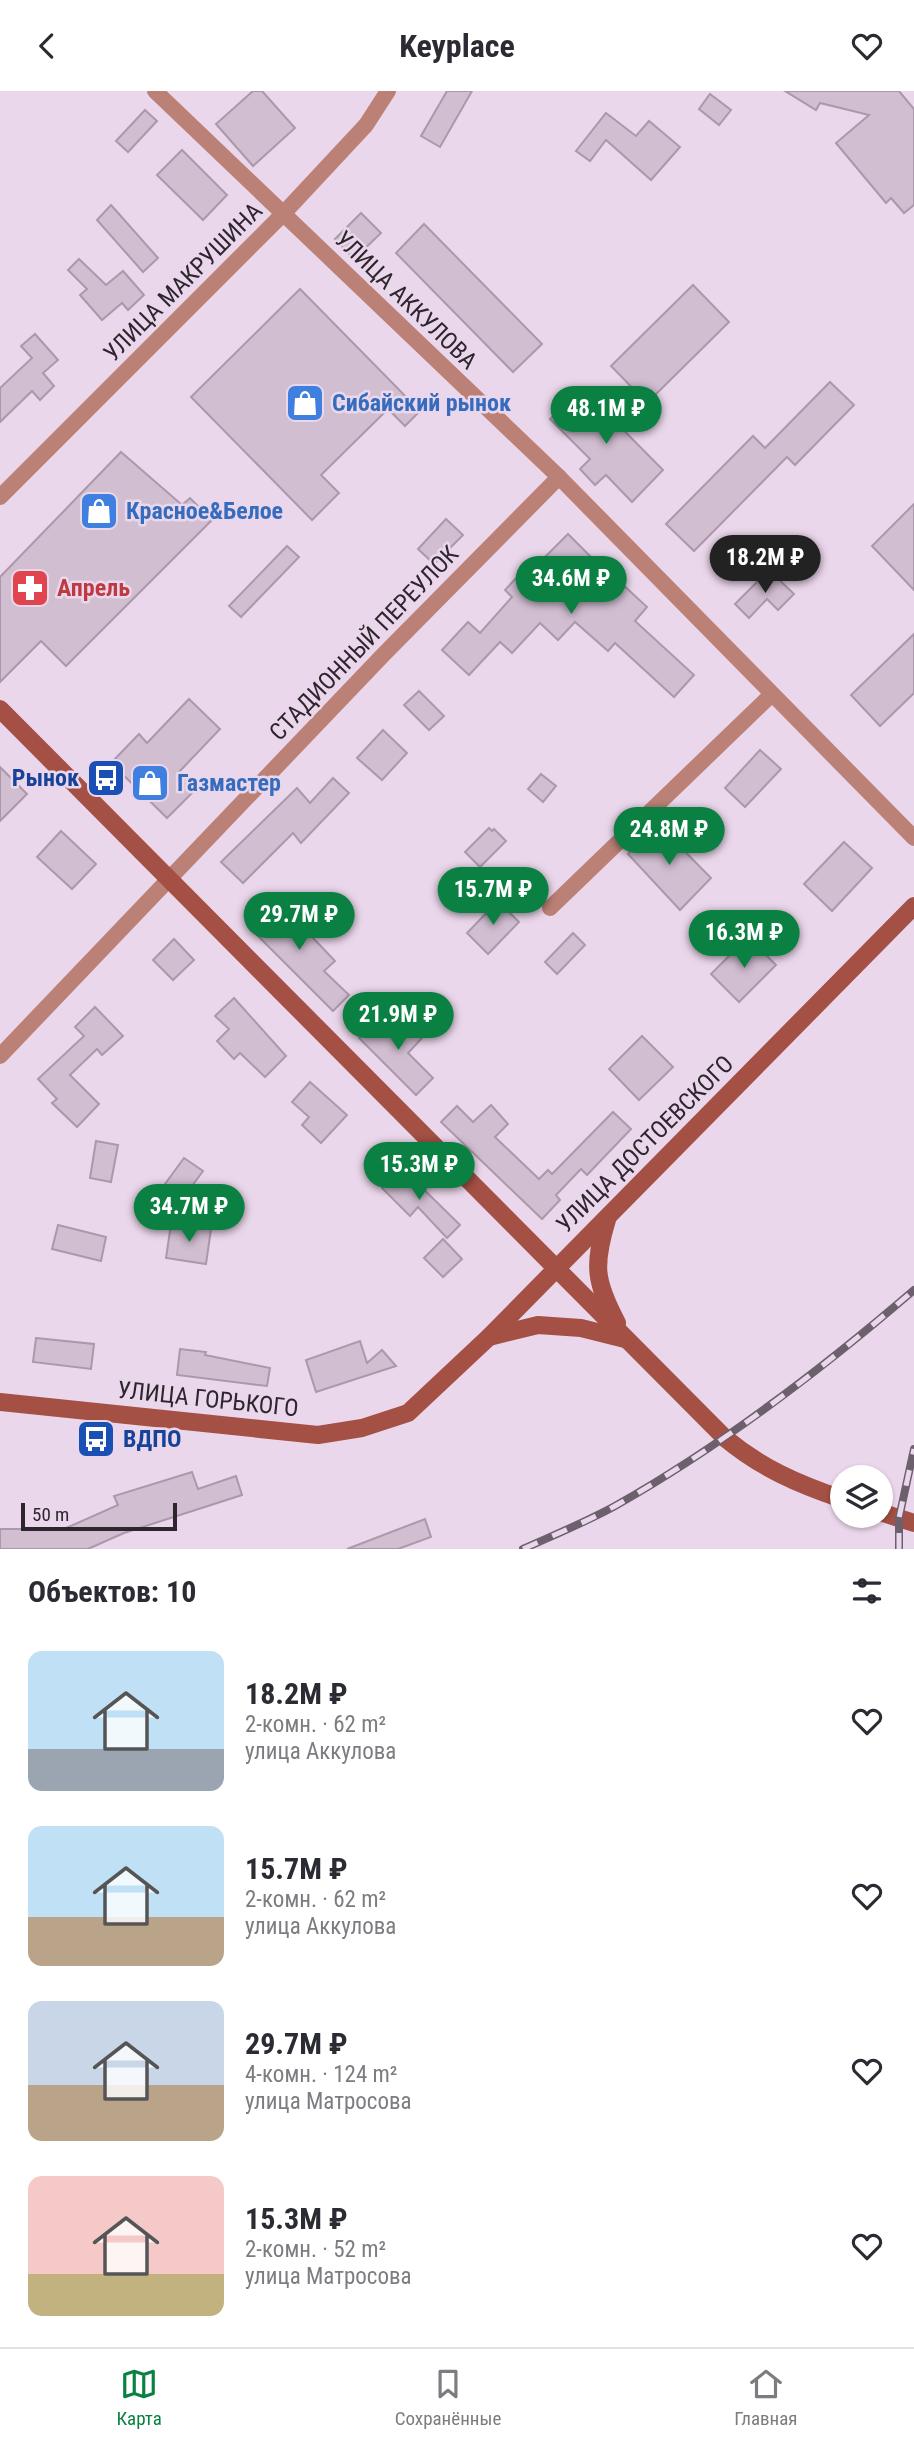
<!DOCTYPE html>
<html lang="ru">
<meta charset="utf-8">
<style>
:root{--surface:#fff;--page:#f7f7f7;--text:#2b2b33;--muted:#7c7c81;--line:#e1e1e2;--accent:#0b8043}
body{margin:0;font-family:"Roboto Condensed",sans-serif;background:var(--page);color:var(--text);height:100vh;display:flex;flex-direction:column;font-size:26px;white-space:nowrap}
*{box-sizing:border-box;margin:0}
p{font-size:23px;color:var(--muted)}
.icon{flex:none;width:38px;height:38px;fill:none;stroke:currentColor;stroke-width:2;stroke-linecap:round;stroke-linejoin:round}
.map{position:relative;height:1458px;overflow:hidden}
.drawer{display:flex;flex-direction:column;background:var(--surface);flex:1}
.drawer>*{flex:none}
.fabs{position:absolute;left:830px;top:1374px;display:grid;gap:14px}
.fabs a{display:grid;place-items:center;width:63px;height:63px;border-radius:50%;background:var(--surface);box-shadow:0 2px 5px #0004;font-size:35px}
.scale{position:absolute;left:21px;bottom:18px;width:156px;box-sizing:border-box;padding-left:7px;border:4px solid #2d262d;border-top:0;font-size:19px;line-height:24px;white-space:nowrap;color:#2d262d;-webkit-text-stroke:5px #ebd7eb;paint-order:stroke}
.price{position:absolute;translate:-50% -60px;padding:0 16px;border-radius:24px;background:var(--accent);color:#fff;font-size:23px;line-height:46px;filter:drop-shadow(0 2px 4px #0008)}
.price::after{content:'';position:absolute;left:50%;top:42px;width:21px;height:16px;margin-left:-10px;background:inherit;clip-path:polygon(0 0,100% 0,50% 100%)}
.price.current{background:#222;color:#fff}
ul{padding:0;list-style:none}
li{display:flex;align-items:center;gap:21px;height:175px;padding:0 28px}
li span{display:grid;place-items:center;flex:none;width:196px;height:140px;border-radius:14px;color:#555}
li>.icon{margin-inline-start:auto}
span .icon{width:84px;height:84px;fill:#fffc;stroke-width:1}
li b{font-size:30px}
h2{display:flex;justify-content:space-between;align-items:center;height:84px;padding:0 28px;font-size:30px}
header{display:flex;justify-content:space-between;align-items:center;height:91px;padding:0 28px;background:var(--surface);font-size:32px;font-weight:700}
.tabs{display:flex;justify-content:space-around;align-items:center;height:98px;border-top:2px solid var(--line);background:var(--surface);font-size:19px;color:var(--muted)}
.tabs a{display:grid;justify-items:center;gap:4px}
.tabs .current{color:var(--accent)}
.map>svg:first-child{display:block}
</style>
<header><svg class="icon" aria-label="back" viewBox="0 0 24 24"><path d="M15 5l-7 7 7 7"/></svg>Keyplace<svg class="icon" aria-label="heart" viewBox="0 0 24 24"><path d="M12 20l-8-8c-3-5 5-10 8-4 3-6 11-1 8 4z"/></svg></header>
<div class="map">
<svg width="914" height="1458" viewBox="0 0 914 1458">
<rect width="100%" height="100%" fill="#ebd7eb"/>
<!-- building -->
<g fill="#d1bed1" stroke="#ab98ab" stroke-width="2">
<path d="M 253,0 L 262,0 L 295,37 L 253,75 L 216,33 Z"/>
<path d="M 447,0 L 472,0 L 440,56 L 421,45 Z"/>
<path d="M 785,0 L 899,0 L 914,18 L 914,114 L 904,122 L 891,107 L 886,112 L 836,52 L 869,24 L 820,12 L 816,19 Z"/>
<path d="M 710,3 L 731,19 L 719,34 L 699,18 Z"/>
<path d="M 145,19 L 157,30 L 128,61 L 116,50 Z"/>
<path d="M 606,22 L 636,45 L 649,30 L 680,56 L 651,89 L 606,49 L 590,70 L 576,60 Z"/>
<path d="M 182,59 L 227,104 L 203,129 L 157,84 Z"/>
<path d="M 111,114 L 158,167 L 143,181 L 97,129 Z"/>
<path d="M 361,122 L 381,142 L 354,168 L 335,148 Z"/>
<path d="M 424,133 L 542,253 L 513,281 L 396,162 Z"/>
<path d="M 79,168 L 106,194 L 123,180 L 144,204 L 128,219 L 122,212 L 102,229 L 80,204 L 87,198 L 68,179 Z"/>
<path d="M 693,194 L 729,231 L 647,312 L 611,275 Z"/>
<path d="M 300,198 L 420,320 L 405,335 L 388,318 L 321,384 L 339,402 L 312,429 L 191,306 Z"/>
<path d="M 35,243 L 58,269 L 43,282 L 54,295 L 40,309 L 32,300 L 0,331 L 0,297 L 32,267 L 21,255 Z"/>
<path d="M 830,291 L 854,314 L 795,374 L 787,366 L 694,460 L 666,433 L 753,345 L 765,357 Z"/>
<path d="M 582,297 L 663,379 L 632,411 L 606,384 L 595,394 L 580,378 L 590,368 L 550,328 Z"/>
<path d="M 121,361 L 182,414 L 190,407 L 212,429 L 66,575 L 41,550 L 0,591 L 0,486 Z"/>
<path d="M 914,413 L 914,499 L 872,455 Z"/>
<path d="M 446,428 L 463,444 L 434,473 L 418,458 Z"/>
<path d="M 568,443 L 618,493 L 620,491 L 647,516 L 635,530 L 694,584 L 674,606 L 615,552 L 608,560 L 575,531 L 558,549 L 540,532 L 512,562 L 500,551 L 469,584 L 442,559 L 468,531 L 480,542 L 512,506 L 505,499 L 518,485 L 522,489 Z"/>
<path d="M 287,455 L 299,466 L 241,526 L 229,515 Z"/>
<path d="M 769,479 L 794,503 L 778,519 L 767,508 L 749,527 L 735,513 Z"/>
<path d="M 914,543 L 914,602 L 880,635 L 851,604 Z"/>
<path d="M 419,600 L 444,625 L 429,639 L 404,614 Z"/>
<path d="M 189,608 L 220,638 L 179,681 L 196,698 L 167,727 L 111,672 L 139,643 L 147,652 Z"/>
<path d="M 383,639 L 407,662 L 382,689 L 357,667 Z"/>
<path d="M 760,659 L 781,678 L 745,716 L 725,697 Z"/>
<path d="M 0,676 L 27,703 L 0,730 Z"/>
<path d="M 541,683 L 556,695 L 543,711 L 528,698 Z"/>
<path d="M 333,687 L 349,702 L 301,752 L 293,742 L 243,792 L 221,771 L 297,697 L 310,712 Z"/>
<path d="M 658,733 L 711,787 L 680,819 L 628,763 Z"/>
<path d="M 489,737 L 492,740 L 494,738 L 506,750 L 480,776 L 465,761 Z"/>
<path d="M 61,740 L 96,773 L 72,798 L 37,766 Z"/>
<path d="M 844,751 L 872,777 L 832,820 L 804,793 Z"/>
<path d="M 276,808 L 335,870 L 324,880 L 349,904 L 333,920 L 248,835 Z"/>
<path d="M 498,810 L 519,831 L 488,863 L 467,842 Z"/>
<path d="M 573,842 L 585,854 L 557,883 L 545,871 Z"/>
<path d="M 748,846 L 776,874 L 739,911 L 711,883 Z"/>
<path d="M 174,848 L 194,869 L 173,889 L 153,869 Z"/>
<path d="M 234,907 L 286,965 L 265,986 L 240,962 L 234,968 L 217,950 L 229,938 L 215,925 Z"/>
<path d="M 95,916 L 123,945 L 102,964 L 97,958 L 70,984 L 99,1013 L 77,1036 L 52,1012 L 57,1008 L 38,988 L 84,945 L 75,936 Z"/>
<path d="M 378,927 L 393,942 L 407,928 L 424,945 L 408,962 L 433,987 L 416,1004 L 359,947 Z"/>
<path d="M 642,945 L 673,976 L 639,1009 L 609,978 Z"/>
<path d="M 310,991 L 347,1024 L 321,1052 L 302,1034 L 309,1026 L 292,1011 Z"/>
<path d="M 491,1014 L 508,1033 L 495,1046 L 539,1088 L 548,1079 L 552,1083 L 613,1021 L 631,1038 L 587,1084 L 581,1078 L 556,1104 L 560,1109 L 542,1128 L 441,1031 L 457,1015 L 473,1031 Z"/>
<path d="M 96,1050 L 118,1054 L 111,1091 L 90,1087 Z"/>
<path d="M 184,1067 L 203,1080 L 184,1106 L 165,1093 Z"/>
<path d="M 402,1077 L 460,1134 L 447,1147 L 418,1116 L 410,1125 L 382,1097 Z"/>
<path d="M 171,1133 L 211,1138 L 206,1173 L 166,1167 Z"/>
<path d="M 58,1134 L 106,1146 L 101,1170 L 52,1158 Z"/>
<path d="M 443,1148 L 462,1168 L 443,1186 L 424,1167 Z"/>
<path d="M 36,1247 L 94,1253 L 91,1278 L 33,1271 Z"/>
<path d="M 360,1250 L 367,1272 L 382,1259 L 396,1275 L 316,1301 L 306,1269 Z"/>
<path d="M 180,1258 L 206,1261 L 205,1264 L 270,1277 L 267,1295 L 177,1284 Z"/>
<path d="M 192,1381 L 198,1398 L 236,1385 L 242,1404 L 124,1442 L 88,1458 L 0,1458 L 0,1438 L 64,1438 L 118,1414 L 114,1405 Z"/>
<path d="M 425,1428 L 431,1446 L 398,1458 L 347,1458 Z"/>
</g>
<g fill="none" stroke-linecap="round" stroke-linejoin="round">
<!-- street -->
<g stroke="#bb8076" stroke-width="16">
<path d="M 155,0 L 559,386 L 914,747"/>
<path d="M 0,406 L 283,123 L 366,34 L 388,0"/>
<path d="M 550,817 L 771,604"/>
<path d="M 0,965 L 384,563 L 559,386"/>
</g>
<!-- secondary -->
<g stroke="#a45044" stroke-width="18">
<path d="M 0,618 L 725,1347 C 761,1377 798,1393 842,1408"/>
<path d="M 607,1129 C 593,1175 595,1190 617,1232"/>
<path d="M 489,1246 L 538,1234 L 581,1237 L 625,1248"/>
<path d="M 0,1311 L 318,1344 L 362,1337 L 408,1322 L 489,1246 L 914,815"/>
<path d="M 880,1421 L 914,1432"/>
</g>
<defs>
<g id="rail">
<path d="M 523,1458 C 554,1444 586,1431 615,1415 C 723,1354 821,1279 914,1199"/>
<path d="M 899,1458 L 899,1427 L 914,1358"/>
</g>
</defs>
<!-- rail casing -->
<use href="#rail" stroke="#6b606b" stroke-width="8"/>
<!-- rail -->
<use href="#rail" stroke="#ebd7eb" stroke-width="5" stroke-dasharray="16" stroke-linecap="butt"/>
</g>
<!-- icons -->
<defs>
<symbol id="shop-square" viewBox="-11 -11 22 22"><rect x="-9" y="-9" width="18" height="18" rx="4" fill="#3f7fe0" stroke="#ebd7eb"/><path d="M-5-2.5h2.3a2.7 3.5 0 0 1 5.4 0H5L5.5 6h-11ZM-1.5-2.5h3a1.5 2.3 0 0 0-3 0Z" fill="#fff"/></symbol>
<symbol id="pharmacy-square" viewBox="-11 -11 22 22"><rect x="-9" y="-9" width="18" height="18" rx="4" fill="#e0444e" stroke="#ebd7eb"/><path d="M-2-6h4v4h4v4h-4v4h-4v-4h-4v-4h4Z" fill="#fff"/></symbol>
<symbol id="bus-square" viewBox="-11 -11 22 22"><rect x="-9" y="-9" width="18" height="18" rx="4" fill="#1a4fb4" stroke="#ebd7eb"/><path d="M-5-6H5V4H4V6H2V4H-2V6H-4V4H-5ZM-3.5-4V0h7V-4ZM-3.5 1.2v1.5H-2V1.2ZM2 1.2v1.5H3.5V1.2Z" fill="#fff"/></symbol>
</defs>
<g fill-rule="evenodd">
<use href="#shop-square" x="283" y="290" width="44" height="44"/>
<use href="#shop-square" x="77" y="398" width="44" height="44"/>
<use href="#pharmacy-square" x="8" y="475" width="44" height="44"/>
<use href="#bus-square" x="84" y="665" width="44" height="44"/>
<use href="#shop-square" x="128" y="670" width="44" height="44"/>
<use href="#bus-square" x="74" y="1326" width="44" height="44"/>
</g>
<g text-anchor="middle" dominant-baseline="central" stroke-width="5" stroke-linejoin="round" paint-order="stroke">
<!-- street labels -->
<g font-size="24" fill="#2d262d" stroke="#ebd7eb">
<text transform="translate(183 191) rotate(-45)">УЛИЦА МАКРУШИНА</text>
<text transform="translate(406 209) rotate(44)">УЛИЦА АККУЛОВА</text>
<text transform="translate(364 552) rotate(-46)">СТАДИОННЫЙ ПЕРЕУЛОК</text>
<text transform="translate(645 1053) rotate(-45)">УЛИЦА ДОСТОЕВСКОГО</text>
<text transform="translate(208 1308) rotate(6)">УЛИЦА ГОРЬКОГО</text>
</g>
<!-- shop labels -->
<g font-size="24" font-weight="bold" fill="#366cbe" stroke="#ebd7eb" text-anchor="start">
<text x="332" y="312">Сибайский рынок</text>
<text x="126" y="420">Красное&amp;Белое</text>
<text x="177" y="692">Газмастер</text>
</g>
<!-- health labels -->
<g font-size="24" font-weight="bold" fill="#be3a42" stroke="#ebd7eb" text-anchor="start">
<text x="57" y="497">Апрель</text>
</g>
<!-- transit labels -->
<g font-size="24" font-weight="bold" fill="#164399" stroke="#ebd7eb" text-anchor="end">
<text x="79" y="687">Рынок</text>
<text x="123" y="1348" text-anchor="start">ВДПО</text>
</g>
</g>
</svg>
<div class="fabs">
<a><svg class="icon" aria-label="layers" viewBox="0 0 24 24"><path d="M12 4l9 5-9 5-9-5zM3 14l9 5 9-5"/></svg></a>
</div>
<div class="scale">50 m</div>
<b class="price" style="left:606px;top:355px">48.1M ₽</b>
<b class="price current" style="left:765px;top:504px">18.2M ₽</b>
<b class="price" style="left:571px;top:525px">34.6M ₽</b>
<b class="price" style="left:669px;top:776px">24.8M ₽</b>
<b class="price" style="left:493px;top:836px">15.7M ₽</b>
<b class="price" style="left:299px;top:861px">29.7M ₽</b>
<b class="price" style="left:744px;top:879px">16.3M ₽</b>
<b class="price" style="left:398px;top:961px">21.9M ₽</b>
<b class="price" style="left:419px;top:1111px">15.3M ₽</b>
<b class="price" style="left:189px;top:1153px">34.7M ₽</b>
</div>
<section class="drawer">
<h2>Объектов: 10<svg class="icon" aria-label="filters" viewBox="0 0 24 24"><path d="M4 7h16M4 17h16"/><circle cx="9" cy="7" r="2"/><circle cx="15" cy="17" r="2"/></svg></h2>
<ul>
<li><span style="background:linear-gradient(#bfe0f5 70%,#9aa5b1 0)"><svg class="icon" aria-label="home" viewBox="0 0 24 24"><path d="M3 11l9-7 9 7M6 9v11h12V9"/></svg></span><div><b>18.2M ₽</b><p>2-комн. · 62 m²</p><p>улица Аккулова</p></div><svg class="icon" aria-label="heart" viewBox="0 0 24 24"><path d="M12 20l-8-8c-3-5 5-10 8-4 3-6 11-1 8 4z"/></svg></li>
<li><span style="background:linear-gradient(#bfe0f5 65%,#b9a48a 0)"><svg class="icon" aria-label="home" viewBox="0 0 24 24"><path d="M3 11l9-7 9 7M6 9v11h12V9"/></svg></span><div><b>15.7M ₽</b><p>2-комн. · 62 m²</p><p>улица Аккулова</p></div><svg class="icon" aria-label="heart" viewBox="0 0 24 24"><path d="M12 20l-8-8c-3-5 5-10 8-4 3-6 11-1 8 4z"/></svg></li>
<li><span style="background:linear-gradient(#c9d6e8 60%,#b9a48a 0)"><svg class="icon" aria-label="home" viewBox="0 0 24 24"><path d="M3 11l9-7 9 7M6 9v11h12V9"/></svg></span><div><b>29.7M ₽</b><p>4-комн. · 124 m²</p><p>улица Матросова</p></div><svg class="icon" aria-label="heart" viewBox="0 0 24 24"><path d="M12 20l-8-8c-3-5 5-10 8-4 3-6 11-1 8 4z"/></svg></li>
<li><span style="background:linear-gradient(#f6c9c9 70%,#c2b280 0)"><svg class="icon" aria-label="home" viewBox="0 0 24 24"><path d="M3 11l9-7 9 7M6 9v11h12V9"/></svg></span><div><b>15.3M ₽</b><p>2-комн. · 52 m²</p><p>улица Матросова</p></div><svg class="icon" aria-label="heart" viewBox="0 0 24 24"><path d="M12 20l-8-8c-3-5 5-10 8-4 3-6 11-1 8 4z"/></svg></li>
</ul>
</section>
<nav class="tabs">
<a class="current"><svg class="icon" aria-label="map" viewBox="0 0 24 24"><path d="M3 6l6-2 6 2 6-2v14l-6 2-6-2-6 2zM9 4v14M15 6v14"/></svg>Карта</a>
<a><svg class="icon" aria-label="saved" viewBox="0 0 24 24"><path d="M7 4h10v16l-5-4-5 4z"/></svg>Сохранённые</a>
<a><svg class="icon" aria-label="home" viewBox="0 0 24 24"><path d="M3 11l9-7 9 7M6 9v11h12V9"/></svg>Главная</a>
</nav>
